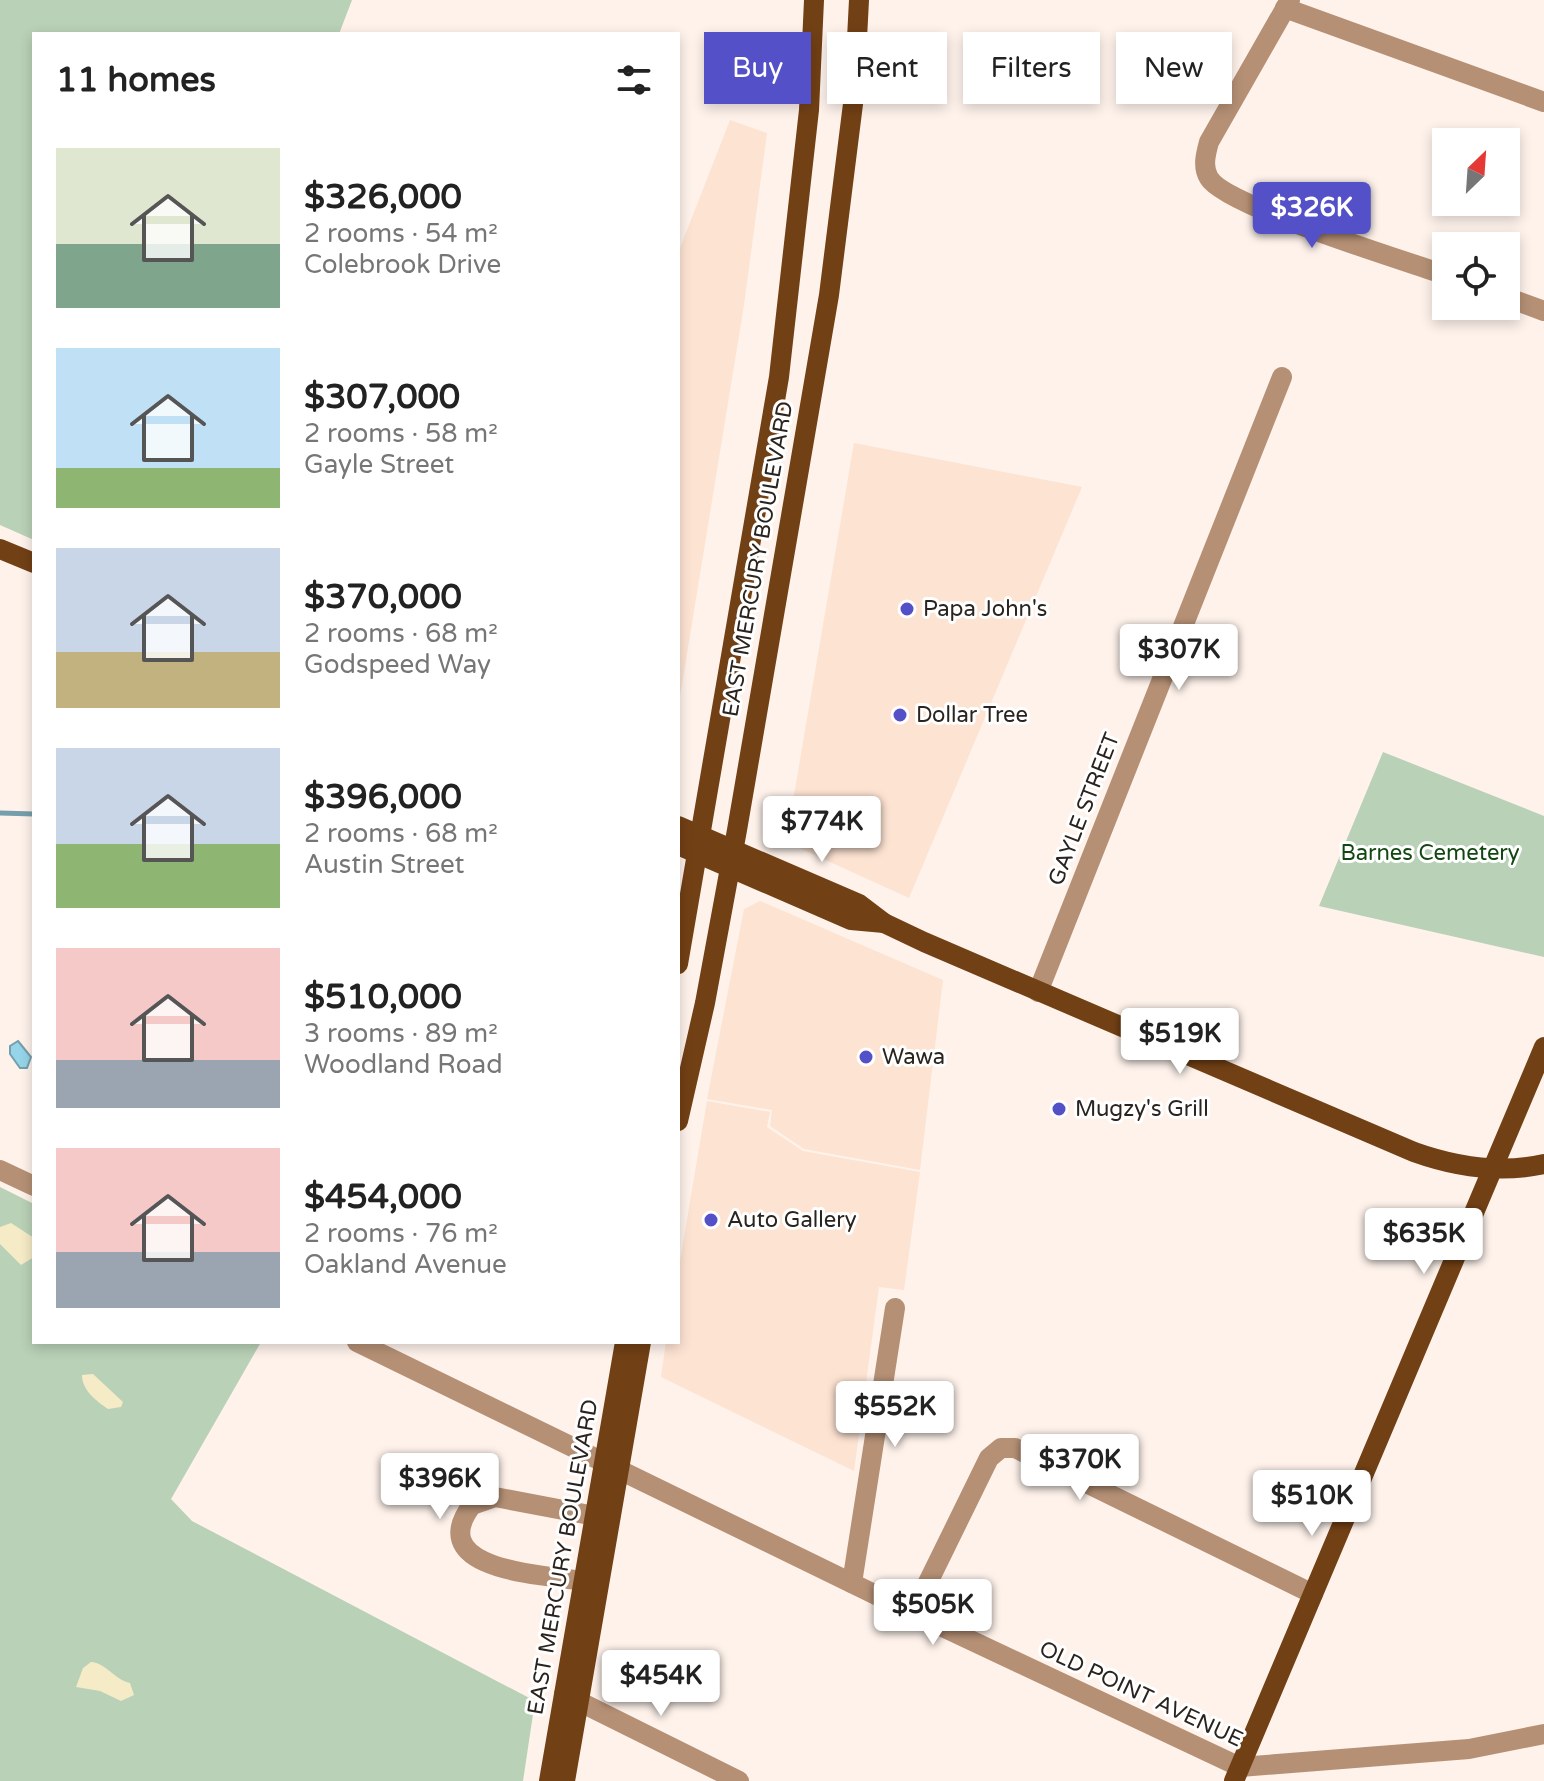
<!DOCTYPE html>
<meta charset="utf-8">
<style>
:root{--surface:#fff;--page:#f6f6f6;--text:#222;--muted:#767676;--accent:#5451c8}
body{margin:0;font-family:"Varela Round",sans-serif;background:var(--page);color:var(--text);height:100vh;display:flex;flex-direction:column;font-size:30px;white-space:nowrap}
*{box-sizing:border-box;margin:0}
p{font-size:26px;color:var(--muted)}
.icon{flex:none;width:44px;height:44px;fill:none;stroke:currentColor;stroke-width:2;stroke-linecap:round;stroke-linejoin:round}
.map{position:relative;flex:1;overflow:hidden}
.side{position:absolute;left:32px;top:32px;width:648px;height:1312px;display:flex;flex-direction:column;background:var(--surface);border-radius:0px;box-shadow:0 4px 12px #0003}
.side>*{flex:none}
.top-card{position:absolute;left:704px;top:32px;width:720px;height:72px;display:flex;gap:16px}
.needle{width:52px;rotate:25deg}
.controls{position:absolute;left:1432px;top:128px;display:grid;gap:16px}
.controls a{display:grid;place-items:center;width:88px;height:88px;border-radius:0px;background:var(--surface);box-shadow:0 4px 12px #0003;font-size:40px}
.price{position:absolute;translate:-50% -68px;padding:0 18px;border-radius:8px;background:#fff;color:#222;font-size:26px;line-height:52px;filter:drop-shadow(0 2px 4px #0008)}
.price::after{content:'';position:absolute;left:50%;top:48px;width:24px;height:18px;margin-left:-12px;background:inherit;clip-path:polygon(0 0,100% 0,50% 100%)}
.price.selected{background:var(--accent);color:#fff}
ul{padding:0;list-style:none}
li{display:flex;align-items:center;gap:24px;height:200px;padding:0 24px}
li span{display:grid;place-items:center;flex:none;width:224px;height:160px;border-radius:0px;color:#555}
li>.icon{margin-inline-start:auto}
span .icon{width:96px;height:96px;fill:#fffc;stroke-width:1}
li b{font-size:34px}
h2{display:flex;justify-content:space-between;align-items:center;height:96px;padding:0 24px;font-size:34px}
.chip{padding:0 28px;border-radius:0px;background:var(--surface);box-shadow:0 4px 12px #0003;font-size:28px;line-height:72px}
.chip.selected{background:var(--accent);color:#fff}
.map>svg:first-child{display:block}
</style>
<div class="map">
<svg width="1544" height="1781" viewBox="0 0 1544 1781">
<rect width="100%" height="100%" fill="#fef2eb"/>
<!-- built -->
<g fill="#fde3d2">
<path d="M 730,120 L 767,133 L 744,305 L 678,709 L 678,253 Z"/>
<path d="M 854,443 L 1082,487 L 909,898 L 786,842 Z"/>
<path d="M 760,901 L 943,980 L 920,1170 L 804,1149 L 770,1126 L 772,1110 L 707,1099 L 744,909 Z"/>
<path d="M 707,1101 L 770,1112 L 767,1127 L 803,1151 L 920,1172 L 904,1290 L 879,1287 L 854,1471 L 661,1377 L 666,1342 L 678,1342 L 678,1273 Z"/>
</g>
<!-- green -->
<g fill="#b9d1b7">
<path d="M 0,0 L 352,0 L 339,34 L 34,34 L 34,540 L 0,525 Z"/>
<path d="M 1383,752 L 1544,816 L 1544,957 L 1319,906 Z"/>
<path d="M 0,1187 L 34,1204 L 34,1342 L 261,1342 L 171,1499 L 192,1521 L 535,1701 L 523,1781 L 0,1781 Z"/>
</g>
<!-- sand -->
<g fill="#f5ebc6">
<path d="M 11,1223 L 34,1238 L 34,1257 L 21,1265 L 0,1244 L 0,1227 Z"/>
<path d="M 93,1374 L 123,1402 L 121,1407 L 108,1409 C 96,1401 82,1390 82,1375 Z"/>
<path d="M 91,1662 C 106,1663 115,1680 130,1683 L 134,1695 L 121,1701 L 100,1691 L 76,1687 L 83,1668 Z"/>
</g>
<!-- water -->
<path fill="#95d4e9" stroke="#759fac" stroke-width="2" d="M 18,1041 L 31,1057 L 27,1068 L 20,1068 L 10,1054 L 10,1046 Z"/>
<g fill="none" stroke-linecap="round" stroke-linejoin="round">
<!-- stream -->
<path stroke="#759fac" stroke-width="5" d="M 0,813 L 34,814"/>
<!-- minor -->
<g stroke="#b59075" stroke-width="20">
<path d="M 1290,0 L 1209,142 C 1206,153 1202,167 1209,178 C 1225,206 1406,261 1446,275"/>
<path d="M 1285,8 L 1544,102"/>
<path d="M 1506,297 L 1544,311"/>
<path d="M 1038,992 L 1282,377"/>
<path d="M 0,1170 L 34,1186"/>
<path d="M 357,1342 L 913,1613 L 1240,1767 L 1469,1749 L 1544,1734"/>
<path d="M 583,1581 C 546,1575 422,1571 472,1505 L 495,1497 L 595,1516"/>
<path d="M 852,1583 L 895,1308"/>
<path d="M 913,1613 L 989,1458 L 1001,1448 L 1015,1448 L 1313,1594"/>
<path d="M 564,1694 L 739,1781"/>
</g>
<!-- major -->
<g stroke="#724015" stroke-width="20">
<path d="M 0,549 L 34,563"/>
<path d="M 678,826 L 859,904 L 884,923 L 924,942 L 1414,1152 C 1456,1167 1499,1174 1544,1164"/>
<path d="M 678,845 L 851,920 L 884,923"/>
<path d="M 678,964 L 779,377 L 809,110 L 814,0"/>
<path d="M 678,1121 L 705,1003 L 737,830 L 829,295 L 854,96 L 859,0"/>
<path d="M 549,1781 L 625,1342"/>
<path d="M 565,1781 L 641,1342"/>
<path d="M 1234,1781 L 1544,1047"/>
</g>
</g>
<!-- markers -->
<g fill="#5451c8" stroke="#fff" stroke-width="3">
<circle cx="907" cy="609" r="8"/>
<circle cx="900" cy="715" r="8"/>
<circle cx="866" cy="1057" r="8"/>
<circle cx="1059" cy="1109" r="8"/>
<circle cx="711" cy="1220" r="8"/>
</g>
<g text-anchor="middle" dominant-baseline="central" stroke-width="6" stroke-linejoin="round" paint-order="stroke">
<!-- street labels -->
<g font-size="22" fill="#2a231e" stroke="#fff">
<text transform="translate(758 559) rotate(-80)">EAST MERCURY BOULEVARD</text>
<text transform="translate(1084 809) rotate(-69)">GAYLE STREET</text>
<text transform="translate(563 1557) rotate(-80)">EAST MERCURY BOULEVARD</text>
<text transform="translate(1141 1694) rotate(25)">OLD POINT AVENUE</text>
</g>
<!-- poi labels -->
<g font-size="22" fill="#2a231e" stroke="#fff" text-anchor="start">
<text x="923" y="609">Papa John's</text>
<text x="916" y="715">Dollar Tree</text>
<text x="882" y="1057">Wawa</text>
<text x="1075" y="1109">Mugzy's Grill</text>
<text x="727" y="1220">Auto Gallery</text>
</g>
<!-- park labels -->
<g font-size="22" fill="#134711" stroke="#fff">
<text x="1430" y="853">Barnes Cemetery</text>
</g>
</g>
</svg>
<div class="controls">
<a><svg class="needle" viewBox="-14 -14 28 28"><path d="M0-13l5 13h-10z" fill="#e53935"/><path d="M0 13l5-13h-10z" fill="#767676"/></svg></a>
<a><svg class="icon" aria-label="locate" viewBox="0 0 24 24"><circle cx="12" cy="12" r="6"/><path d="M12 2v4M12 18v4M2 12h4M18 12h4"/></svg></a>
</div>
<b class="price selected" style="left:1312px;top:250px">$326K</b>
<b class="price" style="left:1179px;top:692px">$307K</b>
<b class="price" style="left:822px;top:864px">$774K</b>
<b class="price" style="left:1180px;top:1076px">$519K</b>
<b class="price" style="left:1424px;top:1276px">$635K</b>
<b class="price" style="left:895px;top:1449px">$552K</b>
<b class="price" style="left:1080px;top:1502px">$370K</b>
<b class="price" style="left:440px;top:1521px">$396K</b>
<b class="price" style="left:1312px;top:1538px">$510K</b>
<b class="price" style="left:933px;top:1647px">$505K</b>
<b class="price" style="left:661px;top:1718px">$454K</b>
<div class="top-card">
<a class="chip selected">Buy</a>
<a class="chip">Rent</a>
<a class="chip">Filters</a>
<a class="chip">New</a>
</div>
<section class="side">
<h2>11 homes<svg class="icon" aria-label="filters" viewBox="0 0 24 24"><path d="M4 7h16M4 17h16"/><circle cx="9" cy="7" r="2"/><circle cx="15" cy="17" r="2"/></svg></h2>
<ul>
<li><span style="background:linear-gradient(#dfe7d0 60%,#7fa58c 0)"><svg class="icon" aria-label="home" viewBox="0 0 24 24"><path d="M3 11l9-7 9 7M6 9v11h12V9"/></svg></span><div><b>$326,000</b><p>2 rooms · 54 m²</p><p>Colebrook Drive</p></div></li>
<li><span style="background:linear-gradient(#bfe0f5 75%,#8fb573 0)"><svg class="icon" aria-label="home" viewBox="0 0 24 24"><path d="M3 11l9-7 9 7M6 9v11h12V9"/></svg></span><div><b>$307,000</b><p>2 rooms · 58 m²</p><p>Gayle Street</p></div></li>
<li><span style="background:linear-gradient(#c9d6e8 65%,#c2b280 0)"><svg class="icon" aria-label="home" viewBox="0 0 24 24"><path d="M3 11l9-7 9 7M6 9v11h12V9"/></svg></span><div><b>$370,000</b><p>2 rooms · 68 m²</p><p>Godspeed Way</p></div></li>
<li><span style="background:linear-gradient(#c9d6e8 60%,#8fb573 0)"><svg class="icon" aria-label="home" viewBox="0 0 24 24"><path d="M3 11l9-7 9 7M6 9v11h12V9"/></svg></span><div><b>$396,000</b><p>2 rooms · 68 m²</p><p>Austin Street</p></div></li>
<li><span style="background:linear-gradient(#f6c9c9 70%,#9aa5b1 0)"><svg class="icon" aria-label="home" viewBox="0 0 24 24"><path d="M3 11l9-7 9 7M6 9v11h12V9"/></svg></span><div><b>$510,000</b><p>3 rooms · 89 m²</p><p>Woodland Road</p></div></li>
<li><span style="background:linear-gradient(#f6c9c9 65%,#9aa5b1 0)"><svg class="icon" aria-label="home" viewBox="0 0 24 24"><path d="M3 11l9-7 9 7M6 9v11h12V9"/></svg></span><div><b>$454,000</b><p>2 rooms · 76 m²</p><p>Oakland Avenue</p></div></li>
</ul>
</section>
</div>
